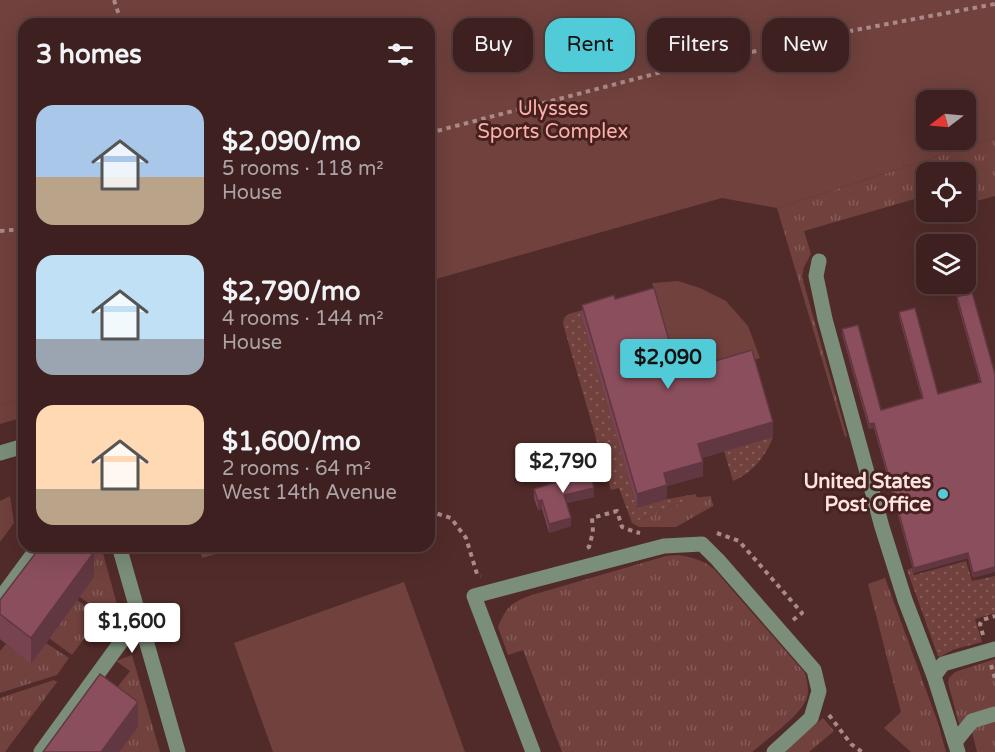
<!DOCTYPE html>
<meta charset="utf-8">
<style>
:root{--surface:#3d201f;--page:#442828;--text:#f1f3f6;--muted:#ada3a4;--line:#563e3d;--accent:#52cbd8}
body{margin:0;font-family:"Varela Round",sans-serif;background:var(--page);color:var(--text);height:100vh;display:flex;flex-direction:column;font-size:22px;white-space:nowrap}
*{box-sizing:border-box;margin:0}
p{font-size:20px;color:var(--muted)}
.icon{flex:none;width:33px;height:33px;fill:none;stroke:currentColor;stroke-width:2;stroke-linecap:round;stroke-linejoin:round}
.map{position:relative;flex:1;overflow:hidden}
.details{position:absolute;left:18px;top:18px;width:417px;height:534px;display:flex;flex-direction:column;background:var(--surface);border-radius:18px;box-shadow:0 6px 24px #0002,0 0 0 2px var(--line)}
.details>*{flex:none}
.top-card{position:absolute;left:453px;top:18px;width:452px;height:54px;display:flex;gap:12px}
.needle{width:39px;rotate:254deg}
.controls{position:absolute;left:916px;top:90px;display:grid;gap:12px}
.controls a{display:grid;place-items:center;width:60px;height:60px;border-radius:12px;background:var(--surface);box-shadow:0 6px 24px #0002,0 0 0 2px var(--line);font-size:30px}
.price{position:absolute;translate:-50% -51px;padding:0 14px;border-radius:6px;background:#fff;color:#222;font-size:20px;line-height:39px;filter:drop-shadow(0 2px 3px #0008)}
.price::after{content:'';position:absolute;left:50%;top:36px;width:18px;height:14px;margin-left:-9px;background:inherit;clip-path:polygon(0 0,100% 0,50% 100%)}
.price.selected{background:var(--accent);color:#111}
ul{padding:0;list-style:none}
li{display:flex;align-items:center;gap:18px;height:150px;padding:0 18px}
li span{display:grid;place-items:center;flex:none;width:168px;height:120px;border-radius:18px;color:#555}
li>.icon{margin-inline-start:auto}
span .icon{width:72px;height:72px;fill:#fffc;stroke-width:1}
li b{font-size:26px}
h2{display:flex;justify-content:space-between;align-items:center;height:72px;padding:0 18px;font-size:26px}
.tag{padding:0 21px;border-radius:18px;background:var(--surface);box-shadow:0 6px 24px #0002,0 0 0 2px var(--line);font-size:21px;line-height:54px}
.tag.selected{background:var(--accent);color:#111}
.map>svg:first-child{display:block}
</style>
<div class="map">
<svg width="995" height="752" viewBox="0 0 995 752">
<defs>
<pattern id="grass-tufts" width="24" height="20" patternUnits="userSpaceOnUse" patternTransform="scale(1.5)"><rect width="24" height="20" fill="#70413d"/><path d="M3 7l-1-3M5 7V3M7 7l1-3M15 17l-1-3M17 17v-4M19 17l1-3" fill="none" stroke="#855c59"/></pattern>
<pattern id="garden-dots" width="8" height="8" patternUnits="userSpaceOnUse" patternTransform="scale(1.5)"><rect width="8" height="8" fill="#70413d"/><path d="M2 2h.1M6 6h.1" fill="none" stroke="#855c59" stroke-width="1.8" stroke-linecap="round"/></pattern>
</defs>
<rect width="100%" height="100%" fill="#512b29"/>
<!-- grass -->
<g fill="url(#grass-tufts)">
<path d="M 995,138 L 995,196 L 966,204 L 966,172 L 927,172 L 927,203 L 925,196 L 804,231 L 811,254 L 804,267 L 802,277 L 847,436 L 845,437 L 777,208 Z"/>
<path d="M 24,398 L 24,417 L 0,424 L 0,406 Z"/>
<path d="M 711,496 L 713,506 L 676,527 L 639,527 L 632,523 L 692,498 Z"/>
<path d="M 70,546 L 101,546 L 121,619 L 111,633 L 99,626 L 105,615 L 80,597 Z"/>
<path d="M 678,555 C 692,557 703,560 714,569 L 805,673 C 807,681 810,691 806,700 C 799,717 767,739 752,752 L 562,752 L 523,650 L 508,655 L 498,627 C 506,607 512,602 532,595 L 666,556 Z"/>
<path d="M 885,578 L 937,720 L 946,752 L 911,752 L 884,728 L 901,712 L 868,584 Z"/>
<path d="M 77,600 L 100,617 L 72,655 L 49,638 Z"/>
<path d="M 46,643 L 69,658 L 57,675 L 0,693 L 0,651 L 6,644 L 31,663 Z"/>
<path d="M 132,655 L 160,752 L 119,752 L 105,703 L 130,671 L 116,661 Z"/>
<path d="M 995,659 L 995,708 L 961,725 L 959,724 L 948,683 L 949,678 L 955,672 Z"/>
<path d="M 54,680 L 57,682 L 5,752 L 0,752 L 0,698 Z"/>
<path d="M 823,718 L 834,731 L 809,752 L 783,752 Z"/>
<path d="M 995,720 L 995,752 L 977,752 L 972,732 L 974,728 Z"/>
</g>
<!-- park -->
<g fill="#70413d" fill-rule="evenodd">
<path d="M 0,0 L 995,0 L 995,138 L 777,208 L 722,198 L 429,281 L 429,24 L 24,24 L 24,398 L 0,406 ZM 927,100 L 966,100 L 966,140 L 927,140 Z"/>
<path d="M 678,281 L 700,288 L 726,301 L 748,326 L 760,358 L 697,376 L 675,362 L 652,283 Z"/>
<path d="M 10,496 L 14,523 L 0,542 L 0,501 Z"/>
<path d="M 199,546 L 244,546 L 202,558 Z"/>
<path d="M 404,582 L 465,752 L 273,752 L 234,643 Z"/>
</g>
<!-- garden -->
<g fill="url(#garden-dots)">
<path d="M 645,292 L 582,319 L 637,508 L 667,499 L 696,494 L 697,498 L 692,498 L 632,523 L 619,488 L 611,490 L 563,324 L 564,318 L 569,314 Z"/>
<path d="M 773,437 C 766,456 752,473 733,481 L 724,451 Z"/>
<path d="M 966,561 L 972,581 L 995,576 L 995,613 L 975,619 L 982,642 L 952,650 L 940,657 L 938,656 L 907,570 L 912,568 L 914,575 Z"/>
</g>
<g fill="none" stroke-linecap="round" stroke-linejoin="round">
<!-- path -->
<g stroke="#aa8a88" stroke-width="4" stroke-dasharray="4.5 4.5" stroke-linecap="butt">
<path d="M 114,0 L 122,24"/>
<path d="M 429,133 L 677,68 L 850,31 L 995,4"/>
<path d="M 0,231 L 24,229"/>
<path d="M 429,511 L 451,518 L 466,538 L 477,574 L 481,576"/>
<path d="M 717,533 L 739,541 L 802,613 L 793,620"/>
<path d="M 587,548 L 589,547 L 593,532 L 592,518 L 617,511 L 622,527 L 635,532 L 640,533"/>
<path d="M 983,635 L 980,624 L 982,620 L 995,616"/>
<path d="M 991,665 L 995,679"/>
<path d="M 829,715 L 851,744 L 862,752"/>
</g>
<!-- minor -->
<g stroke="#7a8e7a" stroke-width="15">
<path d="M 819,261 L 816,276 L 825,319 L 882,527 L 905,600 L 934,676 L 958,752"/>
<path d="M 0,453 L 24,446"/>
<path d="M 119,546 L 178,752"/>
<path d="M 0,599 L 39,546"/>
<path d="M 934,676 L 943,664 L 995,649"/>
<path d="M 955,742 L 972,721 L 995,714"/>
<path d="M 41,752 L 139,617"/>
<path d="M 533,752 L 474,596 L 664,546 L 702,544 L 718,560 L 814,670 L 819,691 L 811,718 L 774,752"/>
</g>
</g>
<!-- wall -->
<g fill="#784350">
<path d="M 957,297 L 995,374 L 973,578 L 968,558 L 914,573 L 874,428 L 869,429 L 842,334 L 842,329 L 881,410 L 922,399 L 899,317 L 899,312 L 938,394 L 980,383 L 957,302 Z"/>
<path d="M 615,299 L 678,372 L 773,437 L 702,458 L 703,476 L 667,486 L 667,499 L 637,508 L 582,319 L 582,305 Z"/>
<path d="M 574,471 L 594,497 L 566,503 L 571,526 L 549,533 L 542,509 L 538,510 L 534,498 L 534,489 L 574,477 Z"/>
<path d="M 94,577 L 31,664 L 0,639 L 0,600 Z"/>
</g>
<!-- shaded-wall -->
<g fill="#613741">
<path d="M 773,422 L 773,437 L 698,459 L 698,444 Z"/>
<path d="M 874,423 L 874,428 L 869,429 L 869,424 Z"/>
<path d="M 703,462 L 703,476 L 667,486 L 667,499 L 637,508 L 637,494 L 664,473 Z"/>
<path d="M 594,488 L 594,497 L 564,504 L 564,495 Z"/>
<path d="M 542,500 L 542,509 L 538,510 L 538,501 Z"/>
<path d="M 571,518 L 571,526 L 549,533 L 549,524 Z"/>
<path d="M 94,552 L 94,577 L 31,664 L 31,638 Z"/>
<path d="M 968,553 L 968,558 L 914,573 L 914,568 Z"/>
<path d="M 995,567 L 995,572 L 973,578 L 973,573 Z"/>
<path d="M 138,702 L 138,727 L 119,752 L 101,752 Z"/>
</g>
<!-- building -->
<g fill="#8b4e5d" stroke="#613741" stroke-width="1.5">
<path d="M 654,288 L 678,372 L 752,350 L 773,422 L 698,444 L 703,462 L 664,473 L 667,485 L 637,494 L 582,305 L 614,295 L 615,299 Z"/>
<path d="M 972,292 L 995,374 L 995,567 L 973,573 L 968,553 L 914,568 L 874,423 L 869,424 L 842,329 L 858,325 L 881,410 L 923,398 L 899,312 L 915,308 L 938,394 L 981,382 L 957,297 Z"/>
<path d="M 589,467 L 594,488 L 564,495 L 571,518 L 549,524 L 542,500 L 538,501 L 534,489 L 575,476 L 574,471 Z"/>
<path d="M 41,546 L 87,546 L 94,552 L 31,638 L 0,614 L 0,600 Z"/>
<path d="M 100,674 L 138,702 L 101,752 L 43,752 Z"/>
</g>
<!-- markers -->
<circle fill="#52cbd8" stroke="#46211f" stroke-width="2" cx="943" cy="494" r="6"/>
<g text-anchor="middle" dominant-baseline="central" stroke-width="6" stroke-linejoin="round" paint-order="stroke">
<!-- park labels -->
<g font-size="20" fill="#fcb0a9" stroke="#46211f">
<text x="553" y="109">Ulysses<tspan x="553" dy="23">Sports Complex</tspan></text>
</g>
<!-- poi labels -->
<g font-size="20" font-weight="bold" fill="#fde3e1" stroke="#46211f" text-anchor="end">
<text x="931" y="482">United States<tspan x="931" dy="23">Post Office</tspan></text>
</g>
</g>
</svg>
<div class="controls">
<a><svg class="needle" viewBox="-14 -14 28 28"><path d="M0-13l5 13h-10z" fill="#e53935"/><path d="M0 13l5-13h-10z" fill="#ada3a4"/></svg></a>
<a><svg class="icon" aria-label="locate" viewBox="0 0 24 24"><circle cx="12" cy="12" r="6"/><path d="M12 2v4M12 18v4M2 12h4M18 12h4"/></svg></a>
<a><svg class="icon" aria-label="layers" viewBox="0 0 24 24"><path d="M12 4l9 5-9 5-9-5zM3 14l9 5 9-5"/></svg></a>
</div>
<b class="price selected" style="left:668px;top:390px">$2,090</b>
<b class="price" style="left:563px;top:494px">$2,790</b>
<b class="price" style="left:132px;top:654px">$1,600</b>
<div class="top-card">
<a class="tag">Buy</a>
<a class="tag selected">Rent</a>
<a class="tag">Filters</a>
<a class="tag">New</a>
</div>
<section class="details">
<h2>3 homes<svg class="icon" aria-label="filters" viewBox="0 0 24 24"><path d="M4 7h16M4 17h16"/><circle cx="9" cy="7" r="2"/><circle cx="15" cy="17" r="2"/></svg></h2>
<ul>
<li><span style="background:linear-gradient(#a9c7e8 60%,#b9a48a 0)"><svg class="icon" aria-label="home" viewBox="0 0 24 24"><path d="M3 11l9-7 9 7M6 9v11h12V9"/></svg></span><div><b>$2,090/mo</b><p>5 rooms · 118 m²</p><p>House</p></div></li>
<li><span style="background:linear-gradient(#bfe0f5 70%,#9aa5b1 0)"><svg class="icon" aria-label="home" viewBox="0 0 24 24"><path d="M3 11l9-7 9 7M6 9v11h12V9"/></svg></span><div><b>$2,790/mo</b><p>4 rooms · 144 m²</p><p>House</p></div></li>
<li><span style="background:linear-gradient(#ffd9b3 70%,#b9a48a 0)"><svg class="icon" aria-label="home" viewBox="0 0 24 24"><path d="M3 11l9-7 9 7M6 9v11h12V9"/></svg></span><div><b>$1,600/mo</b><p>2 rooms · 64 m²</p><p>West 14th Avenue</p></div></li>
</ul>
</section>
</div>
